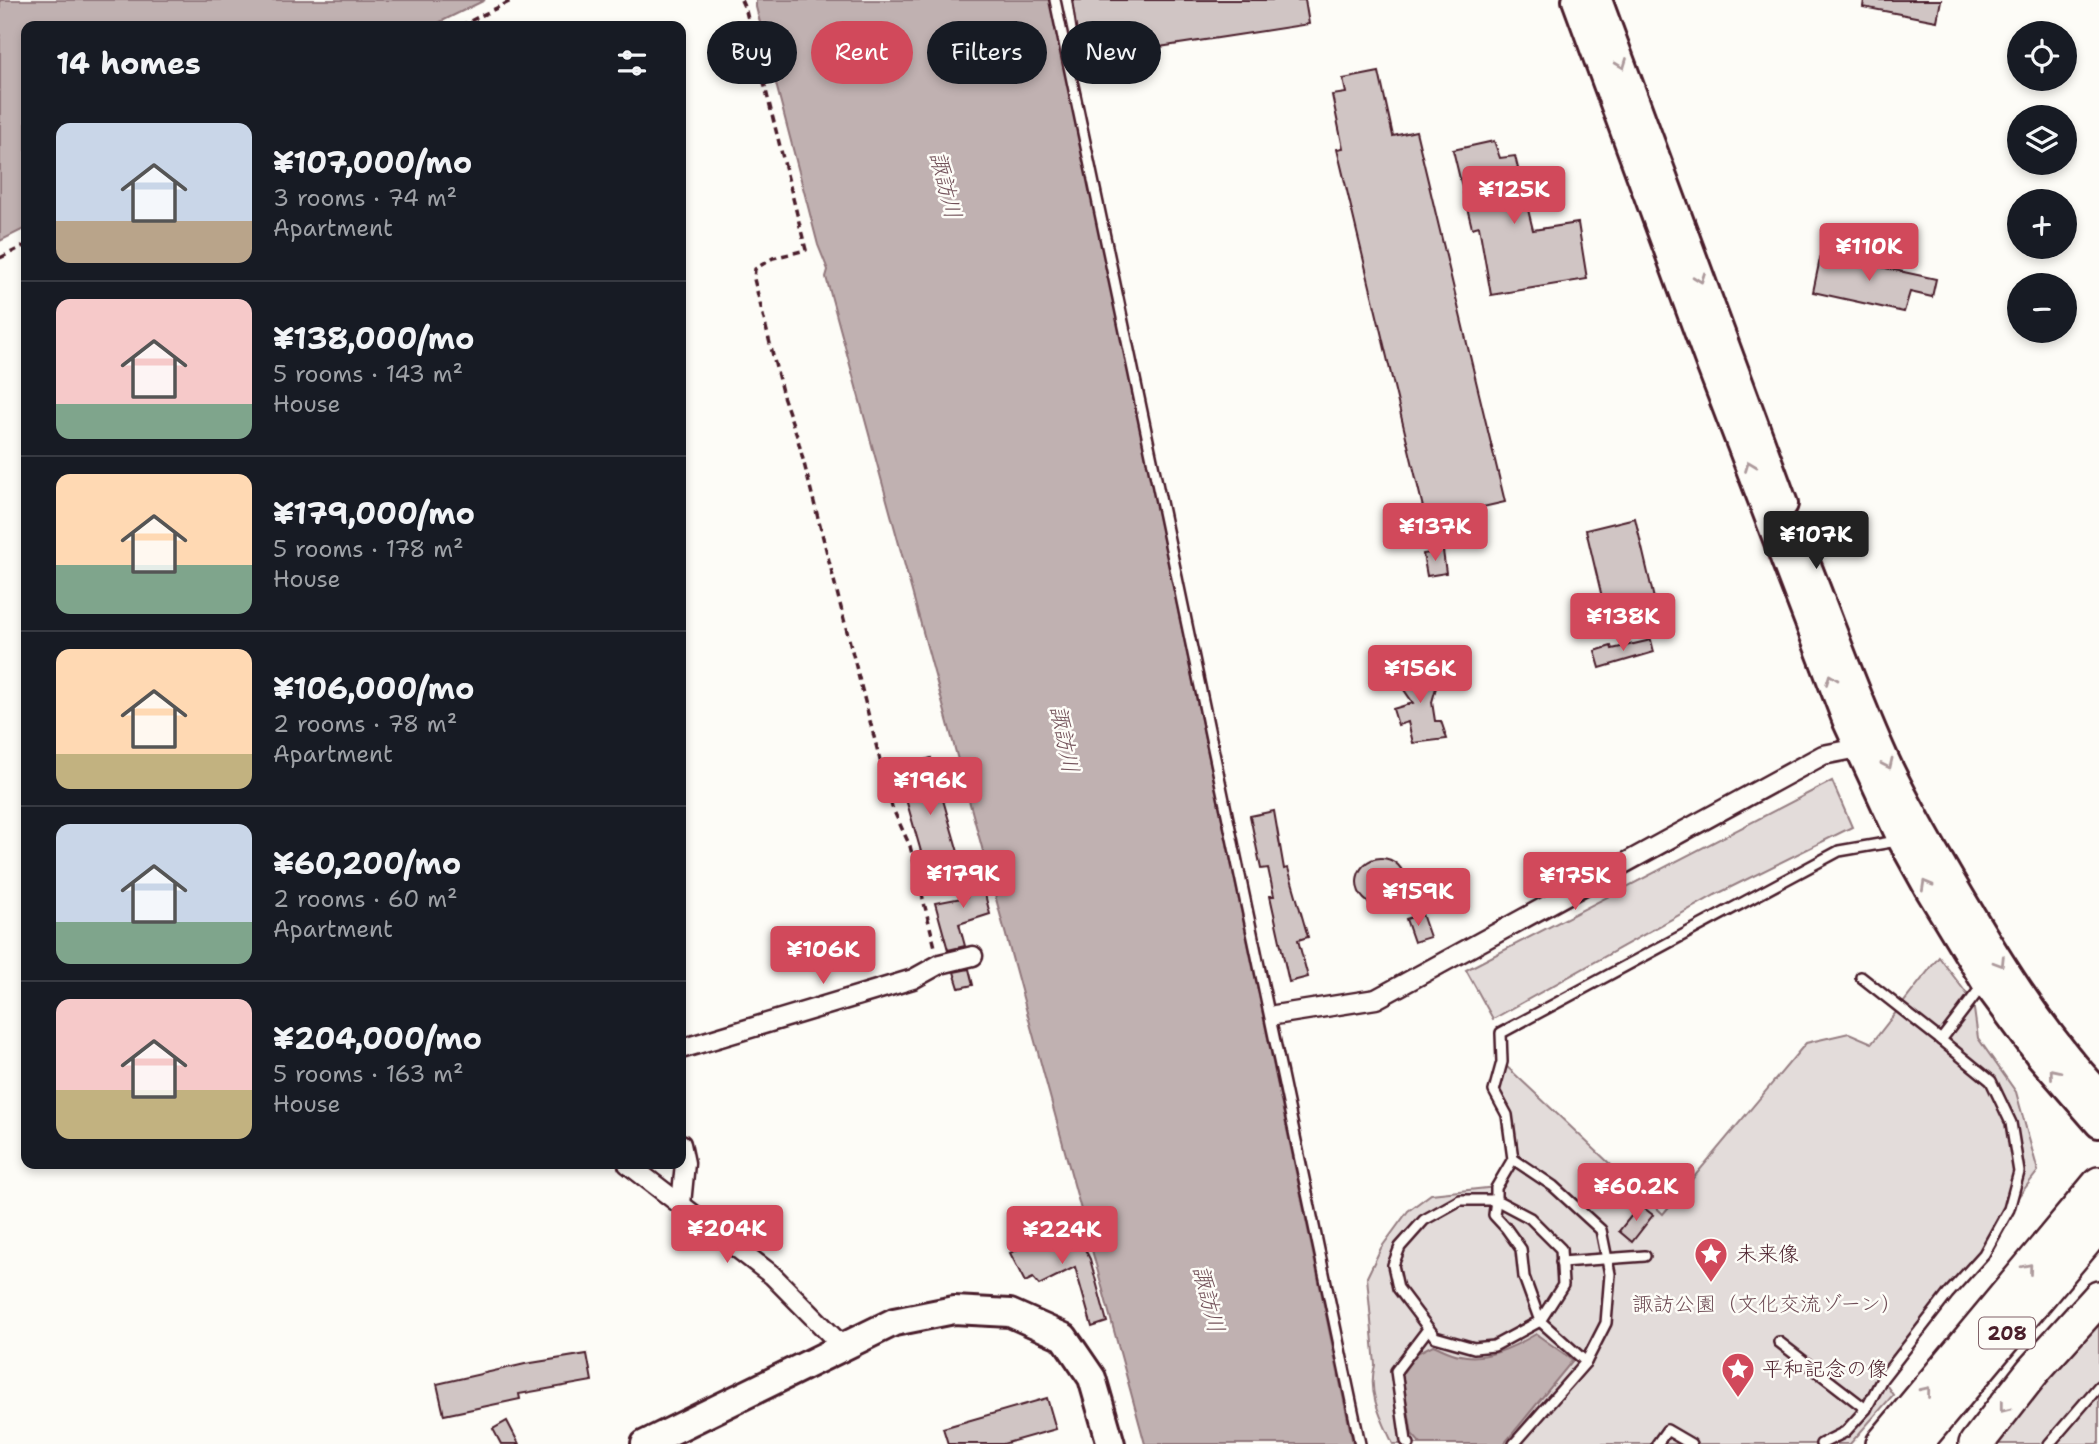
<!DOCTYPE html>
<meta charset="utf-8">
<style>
:root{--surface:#171b24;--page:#20242c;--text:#f1f3f6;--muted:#9ea1a6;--line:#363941;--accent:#d1495b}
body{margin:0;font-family:"Shantell Sans","Klee One",sans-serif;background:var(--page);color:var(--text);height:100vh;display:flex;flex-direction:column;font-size:26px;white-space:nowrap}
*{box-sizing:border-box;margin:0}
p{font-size:23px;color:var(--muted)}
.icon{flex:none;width:38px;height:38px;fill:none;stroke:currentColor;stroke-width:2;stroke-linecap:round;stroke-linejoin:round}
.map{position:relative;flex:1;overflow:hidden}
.panel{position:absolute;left:21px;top:21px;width:665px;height:1148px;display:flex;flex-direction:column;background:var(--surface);border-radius:14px;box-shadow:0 4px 10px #0003}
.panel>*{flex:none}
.guide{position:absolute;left:707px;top:21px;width:665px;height:63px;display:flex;gap:14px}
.controls{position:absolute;left:2007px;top:21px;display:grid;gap:14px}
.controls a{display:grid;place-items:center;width:70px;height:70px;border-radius:50%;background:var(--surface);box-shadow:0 4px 10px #0003;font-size:35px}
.price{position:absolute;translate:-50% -60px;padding:0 16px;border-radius:7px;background:var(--accent);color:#fff;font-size:23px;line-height:46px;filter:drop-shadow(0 2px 4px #0008)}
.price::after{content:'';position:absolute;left:50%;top:42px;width:21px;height:16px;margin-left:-10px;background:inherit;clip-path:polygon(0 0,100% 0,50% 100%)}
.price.current{background:#222;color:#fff}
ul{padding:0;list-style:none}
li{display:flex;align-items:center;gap:21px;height:175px;padding:0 35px}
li+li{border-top:2px solid var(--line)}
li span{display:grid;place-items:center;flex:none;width:196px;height:140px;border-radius:14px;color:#555}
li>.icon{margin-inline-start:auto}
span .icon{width:84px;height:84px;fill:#fffc;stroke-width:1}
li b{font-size:30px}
h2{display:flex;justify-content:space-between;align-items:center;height:84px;padding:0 35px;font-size:30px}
.chip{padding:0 24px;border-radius:32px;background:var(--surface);box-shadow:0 4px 10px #0003;font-size:24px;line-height:63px}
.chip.current{background:var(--accent);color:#fff}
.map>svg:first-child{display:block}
</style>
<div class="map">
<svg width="2099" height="1444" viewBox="0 0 2099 1444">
<rect width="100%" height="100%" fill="#fdfcf7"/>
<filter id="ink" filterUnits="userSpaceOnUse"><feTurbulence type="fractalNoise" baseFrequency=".0143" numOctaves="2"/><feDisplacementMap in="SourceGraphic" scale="14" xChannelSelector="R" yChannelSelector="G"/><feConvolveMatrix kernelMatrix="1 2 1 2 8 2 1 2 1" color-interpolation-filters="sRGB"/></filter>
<g filter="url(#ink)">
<!-- green -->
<g fill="#e3dcda" stroke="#967e82" stroke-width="2">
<path d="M 1832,781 L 1852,827 L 1715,895 L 1493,1019 L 1466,970 Z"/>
<path d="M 1939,957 L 1973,1002 L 1978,1038 L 2016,1092 L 2038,1171 L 2009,1209 L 1984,1254 L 1883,1380 L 1893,1395 L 1850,1444 L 1393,1444 C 1381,1418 1367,1393 1375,1365 L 1367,1277 L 1381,1248 L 1408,1211 L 1431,1194 L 1496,1187 L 1513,1159 L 1507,1115 L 1494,1091 L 1502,1062 L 1663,1214 L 1806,1043 L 1849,1033 L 1872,1043 Z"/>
<path d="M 2099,1306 L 2099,1444 L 1983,1444 Z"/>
</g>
<!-- water -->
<g fill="#c0b1b1" stroke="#91777b" stroke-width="2">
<path d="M 0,0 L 485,0 L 432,26 L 26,26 L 26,228 L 0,241 Z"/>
<path d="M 756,0 L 1050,0 L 1353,1444 L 1145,1444 L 826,277 L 828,270 L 818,245 L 756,7 Z"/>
<path d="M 1536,1334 L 1573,1360 L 1504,1444 L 1421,1444 L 1412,1434 L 1402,1374 L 1417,1353 L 1433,1345 C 1441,1348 1451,1354 1460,1355 C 1486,1361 1514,1347 1536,1334 Z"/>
</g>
<!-- building -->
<g fill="#d0c5c4" stroke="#4a1f2b" stroke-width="2">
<path d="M 1072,0 L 1305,0 L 1309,24 L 1081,59 Z"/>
<path d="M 1864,0 L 1941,0 L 1937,21 L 1863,7 Z"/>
<path d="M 1379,72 L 1393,136 L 1416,131 L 1505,502 L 1426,520 L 1337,149 L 1343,148 L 1332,95 L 1346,93 L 1343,79 Z"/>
<path d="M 1494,141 L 1500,158 L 1515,156 L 1533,230 L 1578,223 L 1587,279 L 1491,295 L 1479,226 L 1472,228 L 1453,150 Z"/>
<path d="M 1821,254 L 1936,279 L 1932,297 L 1910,292 L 1904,312 L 1813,292 Z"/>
<path d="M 1635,518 L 1655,603 L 1606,614 L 1586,530 Z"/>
<path d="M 1443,551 L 1446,573 L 1427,576 L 1423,554 Z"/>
<path d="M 1651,640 L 1654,652 L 1600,668 L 1595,651 L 1611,646 L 1612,649 Z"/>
<path d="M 1413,663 L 1426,666 L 1437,684 L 1432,702 L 1435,721 L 1441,721 L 1447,739 L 1413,743 L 1408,722 L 1398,725 L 1393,709 L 1413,703 L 1402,687 L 1399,676 L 1403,668 Z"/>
<path d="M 931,758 L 962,866 L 928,876 L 897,768 Z"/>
<path d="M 1274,811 L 1284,869 L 1288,868 L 1308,937 L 1298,940 L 1308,977 L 1289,982 L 1270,896 L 1274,896 L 1268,868 L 1261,869 L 1250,816 Z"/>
<circle cx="1381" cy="882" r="24"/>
<path d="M 979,871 L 990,914 L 959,924 L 965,946 L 948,950 L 935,903 L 967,897 L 961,876 Z"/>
<path d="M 1422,914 L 1430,937 L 1414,942 L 1406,919 Z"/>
<path d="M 969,969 L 973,985 L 959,988 L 954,972 Z"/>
<path d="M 1640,1205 L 1653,1215 L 1632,1242 L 1619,1231 Z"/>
<path d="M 1071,1222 L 1090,1259 L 1107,1322 L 1092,1327 L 1075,1267 L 1039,1285 L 1033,1278 L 1025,1282 L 1010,1253 Z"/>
<path d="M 587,1354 L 592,1381 L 519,1394 L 520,1399 L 444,1415 L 437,1384 L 525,1364 Z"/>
<path d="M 1047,1398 L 1056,1429 L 1003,1444 L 948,1444 L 943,1428 Z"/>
<path d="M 507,1421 L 519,1444 L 501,1444 L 493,1429 Z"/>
</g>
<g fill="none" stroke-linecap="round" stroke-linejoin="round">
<defs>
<g id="lane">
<path d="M 1055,0 L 1360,1444"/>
<path d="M 1861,977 L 1941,1040"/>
<path d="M 1513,1159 L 1553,1186 L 1601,1230 L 1610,1274 L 1606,1323 L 1586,1362"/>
<path d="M 1460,1200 L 1496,1200 L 1494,1215 L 1506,1228 L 1521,1249 L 1524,1277 L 1540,1321 L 1494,1346 L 1474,1348 L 1435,1337 L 1398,1288 L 1393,1265 L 1400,1247 L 1424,1220 Z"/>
<path d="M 1561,1262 L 1645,1256"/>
<path d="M 1779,1342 L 1866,1409"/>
<path d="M 1409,1444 L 1406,1441 L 1396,1371 L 1428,1329"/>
<path d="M 1514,1444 L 1586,1362 L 1540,1321 L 1563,1285 L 1561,1249 L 1530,1218 L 1496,1200 L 1496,1188 L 1513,1159 L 1507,1115 L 1494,1091 L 1502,1062 L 1501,1033 L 1839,851 L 1897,841"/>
<path d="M 1657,1444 L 1667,1430 L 1691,1444"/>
<path d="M 1821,1444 L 1845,1432 L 1866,1409 L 1882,1379 L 1948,1294 L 1984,1254 L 2009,1209 L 2019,1172 L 2011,1123 L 1991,1081 L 1941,1040 L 1982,986"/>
<path d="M 2049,1444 L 2099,1386"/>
</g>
<g id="street">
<path d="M 1275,1015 L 1376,999 L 1823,755 L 1859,748"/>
<path d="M 681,1049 L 913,979 L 940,964 L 973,956"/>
<path d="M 628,1164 L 772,1275 L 843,1347"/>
<path d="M 681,1204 L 685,1163 L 681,1144"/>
</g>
<g id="secondary">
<path d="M 1576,0 L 1711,367 L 1847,722 L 1902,841 L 1928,888 L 1985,982 L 2039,1055 L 2099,1124"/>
<path d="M 1598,0 L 1784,504"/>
<path d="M 1805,560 C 1831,625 1855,693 1884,757 C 1903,799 1927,839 1950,879 C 1994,954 2039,1029 2099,1093"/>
<path d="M 645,1444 L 894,1322 L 954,1310 L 1010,1313 L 1064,1337 L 1092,1378 L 1111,1444"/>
</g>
<g id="highway">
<path d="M 1883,1444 L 2099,1184"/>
<path d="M 1915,1444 L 2099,1224"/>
<path d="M 1976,1444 L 2033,1371 L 2099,1298"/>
</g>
</defs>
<!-- lane casing -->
<use href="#lane" stroke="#4a1f2b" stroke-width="14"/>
<!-- street casing -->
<use href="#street" stroke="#4a1f2b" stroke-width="23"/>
<!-- secondary casing -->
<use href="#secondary" stroke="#4a1f2b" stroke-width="32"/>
<!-- highway casing -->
<use href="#highway" stroke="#4a1f2b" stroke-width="38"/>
<!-- path -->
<g stroke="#4a1f2b" stroke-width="3.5" stroke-dasharray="7 5" stroke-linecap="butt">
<path d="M 741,0 L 746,11 L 806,250 L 773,258 L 755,269 L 754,279 L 783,396 L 797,436 L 892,807 L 910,846 L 935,947"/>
<path d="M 460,26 L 513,0"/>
<path d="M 0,258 L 26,245"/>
</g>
<!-- lane -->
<use href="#lane" stroke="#fdfcf7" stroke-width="9"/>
<!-- street -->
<use href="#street" stroke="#fdfcf7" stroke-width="18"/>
<!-- secondary -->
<use href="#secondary" stroke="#fdfcf7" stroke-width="26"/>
<!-- highway -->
<use href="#highway" stroke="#fdfcf7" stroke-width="33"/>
</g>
<!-- one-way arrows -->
<defs><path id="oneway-chevron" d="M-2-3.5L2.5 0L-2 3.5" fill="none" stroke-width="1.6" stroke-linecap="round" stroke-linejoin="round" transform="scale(1.75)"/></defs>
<g stroke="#ac999b">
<use href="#oneway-chevron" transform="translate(1622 64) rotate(69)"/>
<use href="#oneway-chevron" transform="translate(1700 278) rotate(70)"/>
<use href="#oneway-chevron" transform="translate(1750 466) rotate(-111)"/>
<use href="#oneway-chevron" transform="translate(1831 679) rotate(-111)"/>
<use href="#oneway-chevron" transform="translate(1888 764) rotate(65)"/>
<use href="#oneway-chevron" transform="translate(1926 885) rotate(-119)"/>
<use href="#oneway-chevron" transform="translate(2000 962) rotate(58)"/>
<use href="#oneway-chevron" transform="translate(2054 1073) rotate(-130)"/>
<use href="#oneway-chevron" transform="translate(2028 1268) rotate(-50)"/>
<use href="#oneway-chevron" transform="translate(1926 1391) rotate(-51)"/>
<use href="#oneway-chevron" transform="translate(2004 1408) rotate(128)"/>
</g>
</g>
<!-- icons -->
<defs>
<symbol id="sight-pin" viewBox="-11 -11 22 30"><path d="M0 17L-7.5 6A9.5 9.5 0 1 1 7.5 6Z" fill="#d1495b" stroke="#fdfcf7"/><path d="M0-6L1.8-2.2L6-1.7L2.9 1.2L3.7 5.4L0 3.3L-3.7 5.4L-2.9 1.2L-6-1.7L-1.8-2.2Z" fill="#fff"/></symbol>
</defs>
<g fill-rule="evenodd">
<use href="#sight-pin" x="1692" y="1235" width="38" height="52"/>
<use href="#sight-pin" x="1719" y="1350" width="38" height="52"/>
</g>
<g text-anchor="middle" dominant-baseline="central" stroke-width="5" stroke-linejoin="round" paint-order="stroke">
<!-- shield labels -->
<rect fill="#fdfcf7" stroke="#806168" stroke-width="2" x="1979" y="1317.5" width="56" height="31" rx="5"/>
<g font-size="19" font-weight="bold" fill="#4a1f2b">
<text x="2007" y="1333">208</text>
</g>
<!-- poi labels -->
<g font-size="21" fill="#4a1f2b" stroke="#fdfcf7" text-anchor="start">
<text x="1736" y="1254">未来像</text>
<text x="1762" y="1369">平和記念の像</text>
</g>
<!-- park labels -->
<g font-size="21" fill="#704e57" stroke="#fdfcf7">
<text x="1767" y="1304">諏訪公園（文化交流ゾーン）</text>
</g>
<!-- water labels -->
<g font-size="23" font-style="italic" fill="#73525a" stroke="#fdfcf7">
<text transform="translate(946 185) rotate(76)">諏訪川</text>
<text transform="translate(1065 739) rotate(79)">諏訪川</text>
<text transform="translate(1209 1299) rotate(76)">諏訪川</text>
</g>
</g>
</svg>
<div class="controls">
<a><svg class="icon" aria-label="locate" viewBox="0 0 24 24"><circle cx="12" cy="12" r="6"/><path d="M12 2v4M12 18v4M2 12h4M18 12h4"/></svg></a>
<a><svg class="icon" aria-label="layers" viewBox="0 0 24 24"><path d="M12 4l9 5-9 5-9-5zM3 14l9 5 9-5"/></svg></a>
<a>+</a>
<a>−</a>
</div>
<b class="price" style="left:1514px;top:226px">¥125K</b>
<b class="price" style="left:1869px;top:283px">¥110K</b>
<b class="price" style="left:1435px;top:563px">¥137K</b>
<b class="price current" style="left:1816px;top:571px">¥107K</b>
<b class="price" style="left:1623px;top:653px">¥138K</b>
<b class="price" style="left:1420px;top:705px">¥156K</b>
<b class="price" style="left:930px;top:817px">¥196K</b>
<b class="price" style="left:963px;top:910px">¥179K</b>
<b class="price" style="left:1575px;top:912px">¥175K</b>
<b class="price" style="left:1418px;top:928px">¥159K</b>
<b class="price" style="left:823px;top:986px">¥106K</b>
<b class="price" style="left:1636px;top:1223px">¥60.2K</b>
<b class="price" style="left:727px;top:1265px">¥204K</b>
<b class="price" style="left:1062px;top:1266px">¥224K</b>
<div class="guide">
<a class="chip">Buy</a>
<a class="chip current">Rent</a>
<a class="chip">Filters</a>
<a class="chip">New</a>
</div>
<section class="panel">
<h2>14 homes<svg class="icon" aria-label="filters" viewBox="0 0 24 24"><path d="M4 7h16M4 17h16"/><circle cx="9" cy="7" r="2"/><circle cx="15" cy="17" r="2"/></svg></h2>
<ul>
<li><span style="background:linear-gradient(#c9d6e8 70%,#b9a48a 0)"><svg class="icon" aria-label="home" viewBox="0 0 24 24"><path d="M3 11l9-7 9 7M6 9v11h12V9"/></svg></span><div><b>¥107,000/mo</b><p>3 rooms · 74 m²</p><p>Apartment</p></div></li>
<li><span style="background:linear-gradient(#f6c9c9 75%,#7fa58c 0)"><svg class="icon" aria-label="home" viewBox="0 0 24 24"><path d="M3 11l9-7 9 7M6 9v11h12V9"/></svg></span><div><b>¥138,000/mo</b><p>5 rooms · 143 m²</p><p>House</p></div></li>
<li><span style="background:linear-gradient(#ffd9b3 65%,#7fa58c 0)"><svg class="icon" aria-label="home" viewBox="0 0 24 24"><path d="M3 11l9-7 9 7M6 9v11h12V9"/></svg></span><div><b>¥179,000/mo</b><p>5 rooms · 178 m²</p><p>House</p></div></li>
<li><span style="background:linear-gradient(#ffd9b3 75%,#c2b280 0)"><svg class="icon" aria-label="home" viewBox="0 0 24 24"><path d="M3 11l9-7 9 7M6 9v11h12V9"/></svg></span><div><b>¥106,000/mo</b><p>2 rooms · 78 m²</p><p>Apartment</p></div></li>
<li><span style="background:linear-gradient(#c9d6e8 70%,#7fa58c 0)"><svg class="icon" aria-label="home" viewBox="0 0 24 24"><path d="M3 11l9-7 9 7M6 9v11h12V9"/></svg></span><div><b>¥60,200/mo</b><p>2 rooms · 60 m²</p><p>Apartment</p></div></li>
<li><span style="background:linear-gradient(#f6c9c9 65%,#c2b280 0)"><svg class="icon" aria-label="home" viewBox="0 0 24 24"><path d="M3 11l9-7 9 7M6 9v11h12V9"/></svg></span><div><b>¥204,000/mo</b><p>5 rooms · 163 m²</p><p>House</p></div></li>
</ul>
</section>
</div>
